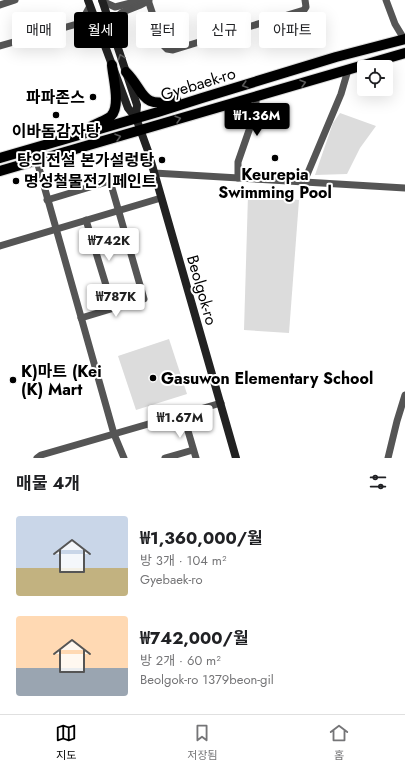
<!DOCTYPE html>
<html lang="ko">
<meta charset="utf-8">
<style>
:root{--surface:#fff;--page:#f2f2f2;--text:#202124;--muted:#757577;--line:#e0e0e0;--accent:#000}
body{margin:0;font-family:Jost,"Noto Sans KR",sans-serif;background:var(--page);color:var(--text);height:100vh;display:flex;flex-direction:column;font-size:15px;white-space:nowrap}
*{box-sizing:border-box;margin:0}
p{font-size:13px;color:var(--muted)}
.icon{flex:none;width:22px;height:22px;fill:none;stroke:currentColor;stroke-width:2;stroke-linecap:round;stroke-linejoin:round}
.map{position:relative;height:458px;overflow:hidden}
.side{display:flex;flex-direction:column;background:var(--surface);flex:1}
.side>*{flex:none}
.banner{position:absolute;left:12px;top:12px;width:381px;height:36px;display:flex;gap:8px}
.controls{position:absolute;left:357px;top:60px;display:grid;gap:8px}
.controls a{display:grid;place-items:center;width:36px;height:36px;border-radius:4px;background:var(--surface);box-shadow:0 4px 16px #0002;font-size:20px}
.price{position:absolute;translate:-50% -34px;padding:0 9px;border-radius:4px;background:#fff;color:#222;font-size:13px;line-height:26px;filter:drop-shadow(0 1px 2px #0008)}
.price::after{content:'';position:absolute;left:50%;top:24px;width:12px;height:9px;margin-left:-6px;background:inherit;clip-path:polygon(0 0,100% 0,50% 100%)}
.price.current{background:var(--accent);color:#fff}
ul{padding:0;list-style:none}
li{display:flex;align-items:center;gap:12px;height:100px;padding:0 16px}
li span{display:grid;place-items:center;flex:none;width:112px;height:80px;border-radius:4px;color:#555}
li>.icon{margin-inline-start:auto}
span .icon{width:48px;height:48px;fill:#fffc;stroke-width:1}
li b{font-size:17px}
h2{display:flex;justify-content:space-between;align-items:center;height:48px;padding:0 16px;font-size:17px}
.pill{padding:0 14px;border-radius:4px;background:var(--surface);box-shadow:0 4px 16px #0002;font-size:14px;line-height:36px}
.pill.current{background:var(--accent);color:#fff}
.dock{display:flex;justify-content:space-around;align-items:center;height:56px;border-top:1px solid var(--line);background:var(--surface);font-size:11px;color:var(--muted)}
.dock a{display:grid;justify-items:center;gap:2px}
.dock .current{color:var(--accent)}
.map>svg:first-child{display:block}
</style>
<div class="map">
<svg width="405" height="458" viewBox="0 0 405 458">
<rect width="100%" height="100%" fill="#fff"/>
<!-- green -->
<g fill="#dcdcdc">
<path d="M 340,113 L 376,126 L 360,148 L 347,174 L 315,175 L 333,123 Z"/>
<path d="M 248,195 L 299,200 L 289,333 L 244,330 Z"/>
<path d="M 169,339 L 187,394 L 136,410 L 118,356 Z"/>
</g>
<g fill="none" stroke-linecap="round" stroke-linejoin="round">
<defs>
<g id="primary">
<path d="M 126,72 C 146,92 139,109 176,100"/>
<path d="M 89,128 C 96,123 105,121 111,116 C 121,106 113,78 112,65"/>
<path d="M 0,158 L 158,112 L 202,98 L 336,57 L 405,39"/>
<path d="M 0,171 L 405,53"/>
</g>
</defs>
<!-- primary casing -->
<use href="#primary" stroke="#dbdbdb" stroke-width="12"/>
<!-- street -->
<g stroke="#555" stroke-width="7">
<path d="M 148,0 L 163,45 L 167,49 L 173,50 L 304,10 L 306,7 L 305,0"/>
<path d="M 386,0 L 395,24 L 404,39"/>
<path d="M 102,1 L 115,7 L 138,1 L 149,0"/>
<path d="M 0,5 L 15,0"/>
<path d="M 77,24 L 84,17 L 90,6"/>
<path d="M 112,27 C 117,8 132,11 146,2"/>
<path d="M 0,46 L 77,24 L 86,24 L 100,31"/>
<path d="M 37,161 L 114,434 L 124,458"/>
<path d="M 154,173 L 405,188"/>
<path d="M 238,178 L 238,162 L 254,116 L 256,106 L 256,96"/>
<path d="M 304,182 L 341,94 L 348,70"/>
<path d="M 47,200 L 110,181 L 144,299 L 81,318"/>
<path d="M 86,220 L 113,308"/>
<path d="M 0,246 L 161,198"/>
<path d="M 183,414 L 196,458"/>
<path d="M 37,458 L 41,455 L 221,403"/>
<path d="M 165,458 L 193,450"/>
<path d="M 388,458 L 397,421 L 405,395"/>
</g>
<!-- secondary -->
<g stroke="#222" stroke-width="8">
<path d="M 88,0 L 128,108 L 136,118 L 148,151 L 236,458"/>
<path d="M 102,0 L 137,105 L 136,118"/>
</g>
<!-- primary -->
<use href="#primary" stroke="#000" stroke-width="10"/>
</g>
<!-- one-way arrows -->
<defs><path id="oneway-chevron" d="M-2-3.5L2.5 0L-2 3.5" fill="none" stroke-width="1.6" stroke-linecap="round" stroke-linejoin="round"/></defs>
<use stroke="#646464" href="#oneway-chevron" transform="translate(121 57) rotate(-110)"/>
<g stroke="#595959">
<use href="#oneway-chevron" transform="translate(303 83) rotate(-16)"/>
<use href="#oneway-chevron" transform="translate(245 85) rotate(163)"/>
<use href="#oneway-chevron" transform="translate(178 119) rotate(-16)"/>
<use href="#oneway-chevron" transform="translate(118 137) rotate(-16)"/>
</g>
<!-- markers -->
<g fill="#000" stroke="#fff" stroke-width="1.5">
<circle cx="93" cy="97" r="4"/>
<circle cx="56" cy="115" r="4"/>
<circle cx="275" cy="158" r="4"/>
<circle cx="162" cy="160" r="4"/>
<circle cx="16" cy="181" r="4"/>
<circle cx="153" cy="378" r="4"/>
<circle cx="13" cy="380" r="4"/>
</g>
<g text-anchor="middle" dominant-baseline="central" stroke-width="4" stroke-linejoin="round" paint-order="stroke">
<!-- street labels -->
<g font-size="16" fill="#000" stroke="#fff">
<text transform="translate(198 84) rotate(-17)">Gyebaek-ro</text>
<text transform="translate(202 290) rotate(74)">Beolgok-ro</text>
</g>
<!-- poi labels -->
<g font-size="16" font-weight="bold" fill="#000" stroke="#fff" text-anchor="start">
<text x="85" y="97" text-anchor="end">파파존스</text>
<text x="56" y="131" text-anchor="middle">이바돔감자탕</text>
<text x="154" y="160" text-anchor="end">탕의전설 본가설렁탕</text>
<text x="275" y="174" text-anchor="middle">Keurepia<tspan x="275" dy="18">Swimming Pool</tspan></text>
<text x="24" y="181">명성철물전기페인트</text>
<text x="21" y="371">K)마트 (Kei<tspan x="21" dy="18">(K) Mart</tspan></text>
<text x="161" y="378">Gasuwon Elementary School</text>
</g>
</g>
</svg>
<div class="controls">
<a><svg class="icon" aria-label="locate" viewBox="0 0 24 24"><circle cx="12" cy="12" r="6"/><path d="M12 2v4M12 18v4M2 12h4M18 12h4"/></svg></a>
</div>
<b class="price current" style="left:257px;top:137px">₩1.36M</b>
<b class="price" style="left:109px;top:262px">₩742K</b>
<b class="price" style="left:116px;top:318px">₩787K</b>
<b class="price" style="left:180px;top:439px">₩1.67M</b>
<div class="banner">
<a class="pill">매매</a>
<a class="pill current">월세</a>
<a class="pill">필터</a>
<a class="pill">신규</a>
<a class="pill">아파트</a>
</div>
</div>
<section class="side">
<h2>매물 4개<svg class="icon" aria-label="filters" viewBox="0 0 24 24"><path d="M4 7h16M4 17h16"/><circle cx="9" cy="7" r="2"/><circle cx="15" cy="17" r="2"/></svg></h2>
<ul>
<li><span style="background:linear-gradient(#c9d6e8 65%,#c2b280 0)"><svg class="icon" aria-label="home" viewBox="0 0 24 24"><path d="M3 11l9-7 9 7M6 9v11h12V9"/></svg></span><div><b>₩1,360,000/월</b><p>방 3개 · 104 m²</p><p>Gyebaek-ro</p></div></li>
<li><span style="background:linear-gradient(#ffd9b3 65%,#9aa5b1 0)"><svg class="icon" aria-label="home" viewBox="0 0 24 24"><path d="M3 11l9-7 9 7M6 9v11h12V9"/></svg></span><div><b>₩742,000/월</b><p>방 2개 · 60 m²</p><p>Beolgok-ro 1379beon-gil</p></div></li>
</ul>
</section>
<nav class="dock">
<a class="current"><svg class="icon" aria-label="map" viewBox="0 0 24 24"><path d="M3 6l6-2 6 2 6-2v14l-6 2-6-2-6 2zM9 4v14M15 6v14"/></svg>지도</a>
<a><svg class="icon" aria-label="saved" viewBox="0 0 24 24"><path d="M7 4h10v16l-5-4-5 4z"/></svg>저장됨</a>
<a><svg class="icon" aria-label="home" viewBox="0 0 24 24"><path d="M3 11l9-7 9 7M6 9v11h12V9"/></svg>홈</a>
</nav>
